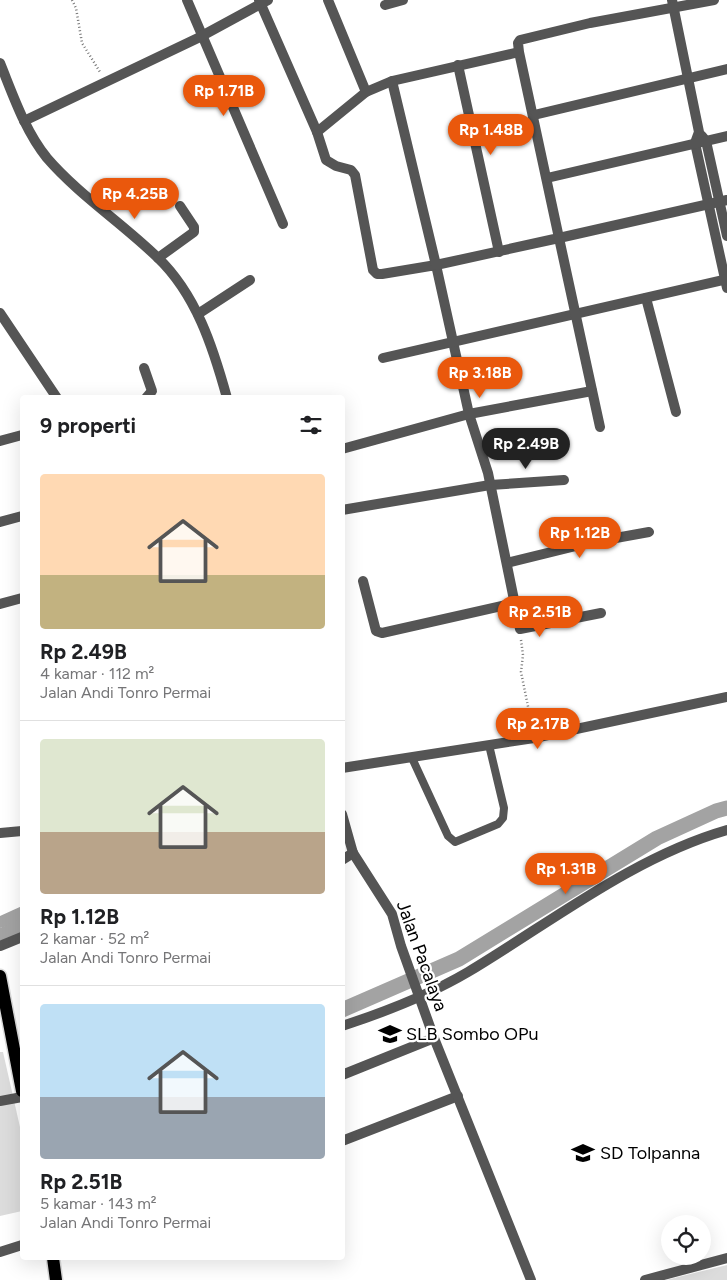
<!DOCTYPE html>
<html lang="id">
<meta charset="utf-8">
<style>
:root{--surface:#fff;--page:#f6f6f6;--text:#202124;--muted:#757577;--line:#e0e0e0;--accent:#ea580c}
body{margin:0;font-family:Figtree,sans-serif;background:var(--page);color:var(--text);height:100vh;display:flex;flex-direction:column;font-size:19px;white-space:nowrap}
*{box-sizing:border-box;margin:0}
p{font-size:16px;color:var(--muted)}
.icon{flex:none;width:28px;height:28px;fill:none;stroke:currentColor;stroke-width:2;stroke-linecap:round;stroke-linejoin:round}
.map{position:relative;flex:1;overflow:hidden}
.drawer{position:absolute;left:20px;top:395px;width:325px;height:865px;display:flex;flex-direction:column;background:var(--surface);border-radius:5px;box-shadow:0 5px 20px #0002}
.drawer>*{flex:none}
.tools{position:absolute;left:661px;top:1215px;display:grid;gap:10px}
.tools a{display:grid;place-items:center;width:50px;height:50px;border-radius:50%;background:var(--surface);box-shadow:0 5px 20px #0002;font-size:25px}
.price{position:absolute;translate:-50% -42px;padding:0 11px;border-radius:18px;background:var(--accent);color:#fff;font-size:16px;line-height:32px;filter:drop-shadow(0 1px 2px #0008)}
.price::after{content:'';position:absolute;left:50%;top:30px;width:15px;height:11px;margin-left:-8px;background:inherit;clip-path:polygon(0 0,100% 0,50% 100%)}
.price.active{background:#222;color:#fff}
ul{padding:0;list-style:none}
li{display:grid;align-content:center;gap:10px;height:265px;padding:0 20px}
li+li{border-top:1px solid var(--line)}
li span{display:grid;place-items:center;height:155px;border-radius:5px;color:#555}
li>.icon{margin-inline-start:auto}
span .icon{width:90px;height:90px;fill:#fffc;stroke-width:1}
li b{font-size:21px}
h2{display:flex;justify-content:space-between;align-items:center;height:60px;padding:0 20px;font-size:21px}
.map>svg:first-child{display:block}
</style>
<div class="map">
<svg width="727" height="1280" viewBox="0 0 727 1280">
<rect width="100%" height="100%" fill="#fff"/>
<!-- green -->
<g fill="#dcdcdc">
<path d="M 0,1052 L 3,1052 L 22,1136 L 22,1211 L 0,1216 Z"/>
<path d="M 727,1265 L 727,1280 L 666,1280 Z"/>
</g>
<!-- water -->
<path fill="#a3a3a3" d="M 22,906 L 22,922 L 0,928 L 0,916 Z"/>
<g fill="none" stroke-linecap="round" stroke-linejoin="round">
<!-- canal -->
<g stroke="#a3a3a3" stroke-width="15">
<path d="M 0,936 L 22,927"/>
<path d="M 342,1010 L 459,959 L 657,838 L 716,811 L 727,808"/>
</g>
<defs>
<g id="primary">
<path d="M 0,976 L 22,1091"/>
<path d="M 53,1258 L 56,1280"/>
</g>
</defs>
<!-- primary casing -->
<use href="#primary" stroke="#dbdbdb" stroke-width="15"/>
<!-- path -->
<g stroke="#777" stroke-width="2.5" stroke-dasharray="1 2.5" stroke-linecap="butt">
<path d="M 72,0 L 76,8 L 82,43 L 100,72"/>
<path d="M 521,640 L 523,655 L 521,672 L 532,726"/>
</g>
<!-- service -->
<path stroke="#555" stroke-width="8" d="M 412,758 L 448,836 L 455,842 L 498,824 L 503,818 L 504,808 L 489,745"/>
<!-- minor -->
<g stroke="#555" stroke-width="10">
<path d="M 187,0 L 283,224"/>
<path d="M 259,0 L 317,132 L 326,160 L 336,166 L 351,170 L 355,175 L 373,270 L 377,274 L 382,274 L 436,265 L 469,414 L 488,473 L 520,629 L 601,613"/>
<path d="M 672,0 L 699,132 L 695,143 L 727,288"/>
<path d="M 385,5 L 403,0"/>
<path d="M 519,52 L 392,81 L 436,265 L 559,238 L 519,52 L 518,43 L 520,40 L 590,23 L 714,0"/>
<path d="M 458,65 L 499,252"/>
<path d="M 366,92 L 392,81"/>
<path d="M 534,115 L 727,69"/>
<path d="M 24,121 L 198,38 L 268,0"/>
<path d="M 317,132 L 366,92 L 328,0"/>
<path d="M 702,136 L 706,141 L 727,236"/>
<path d="M 547,178 L 727,136"/>
<path d="M 158,258 L 194,232 L 194,227 L 180,206"/>
<path d="M 646,298 L 676,412"/>
<path d="M 0,313 L 57,398"/>
<path d="M 198,314 L 250,280"/>
<path d="M 383,358 L 727,279"/>
<path d="M 144,368 L 152,391 L 146,398"/>
<path d="M 600,427 L 559,238 L 727,200"/>
<path d="M 0,441 L 22,435"/>
<path d="M 342,449 L 469,414 L 592,391"/>
<path d="M 342,510 L 490,485 L 564,480"/>
<path d="M 0,522 L 22,516"/>
<path d="M 507,563 L 588,543 L 649,532"/>
<path d="M 363,581 L 376,631 L 382,633 L 515,603"/>
<path d="M 0,604 L 22,598"/>
<path d="M 342,860 L 353,853"/>
<path d="M 0,946 L 22,937"/>
<path d="M 342,1026 C 385,1012 429,995 468,972 C 550,923 633,857 727,830"/>
<path d="M 342,1075 L 434,1038"/>
<path d="M 0,1101 L 22,1097"/>
<path d="M 342,1141 L 458,1096"/>
<path d="M 0,1252 L 22,1245"/>
<path d="M 645,1280 L 727,1258"/>
</g>
<!-- tertiary -->
<g stroke="#555" stroke-width="10">
<path d="M 0,63 C 13,95 25,131 47,158 C 79,195 122,223 157,257 C 196,294 213,347 227,398"/>
<path d="M 342,768 L 534,738 L 727,697"/>
<path d="M 342,814 L 353,853 L 392,914 L 401,946 L 434,1038 L 531,1280"/>
<path d="M 0,833 L 22,831"/>
</g>
<!-- primary -->
<use href="#primary" stroke="#000" stroke-width="12"/>
</g>
<!-- icons -->
<defs>
<symbol id="school-bare" viewBox="-9 -9 18 18"><path d="M0-5L7-2L0 1L-7-2ZM-4 1L0 2.5L4 1V4Q0 6-4 4Z" fill="#000" stroke="#fff" stroke-width="2.5" paint-order="stroke"/></symbol>
</defs>
<g fill-rule="evenodd">
<use href="#school-bare" x="374" y="1018" width="32" height="32"/>
<use href="#school-bare" x="567" y="1137" width="32" height="32"/>
</g>
<g text-anchor="middle" dominant-baseline="central" stroke-width="4.5" stroke-linejoin="round" paint-order="stroke">
<!-- street labels -->
<g font-size="18" fill="#000" stroke="#fff">
<text transform="translate(422 956) rotate(70)">Jalan Pacalaya</text>
</g>
<!-- poi labels -->
<g font-size="18" fill="#000" stroke="#fff" text-anchor="start">
<text x="406" y="1034">SLB Sombo OPu</text>
<text x="600" y="1153">SD Tolpanna</text>
</g>
</g>
</svg>
<div class="tools">
<a><svg class="icon" aria-label="locate" viewBox="0 0 24 24"><circle cx="12" cy="12" r="6"/><path d="M12 2v4M12 18v4M2 12h4M18 12h4"/></svg></a>
</div>
<b class="price" style="left:224px;top:117px">Rp 1.71B</b>
<b class="price" style="left:491px;top:156px">Rp 1.48B</b>
<b class="price" style="left:135px;top:220px">Rp 4.25B</b>
<b class="price" style="left:480px;top:399px">Rp 3.18B</b>
<b class="price active" style="left:526px;top:470px">Rp 2.49B</b>
<b class="price" style="left:580px;top:559px">Rp 1.12B</b>
<b class="price" style="left:540px;top:638px">Rp 2.51B</b>
<b class="price" style="left:538px;top:750px">Rp 2.17B</b>
<b class="price" style="left:566px;top:895px">Rp 1.31B</b>
<section class="drawer">
<h2>9 properti<svg class="icon" aria-label="filters" viewBox="0 0 24 24"><path d="M4 7h16M4 17h16"/><circle cx="9" cy="7" r="2"/><circle cx="15" cy="17" r="2"/></svg></h2>
<ul>
<li><span style="background:linear-gradient(#ffd9b3 65%,#c2b280 0)"><svg class="icon" aria-label="home" viewBox="0 0 24 24"><path d="M3 11l9-7 9 7M6 9v11h12V9"/></svg></span><div><b>Rp 2.49B</b><p>4 kamar · 112 m²</p><p>Jalan Andi Tonro Permai</p></div></li>
<li><span style="background:linear-gradient(#dfe7d0 60%,#b9a48a 0)"><svg class="icon" aria-label="home" viewBox="0 0 24 24"><path d="M3 11l9-7 9 7M6 9v11h12V9"/></svg></span><div><b>Rp 1.12B</b><p>2 kamar · 52 m²</p><p>Jalan Andi Tonro Permai</p></div></li>
<li><span style="background:linear-gradient(#bfe0f5 60%,#9aa5b1 0)"><svg class="icon" aria-label="home" viewBox="0 0 24 24"><path d="M3 11l9-7 9 7M6 9v11h12V9"/></svg></span><div><b>Rp 2.51B</b><p>5 kamar · 143 m²</p><p>Jalan Andi Tonro Permai</p></div></li>
</ul>
</section>
</div>
